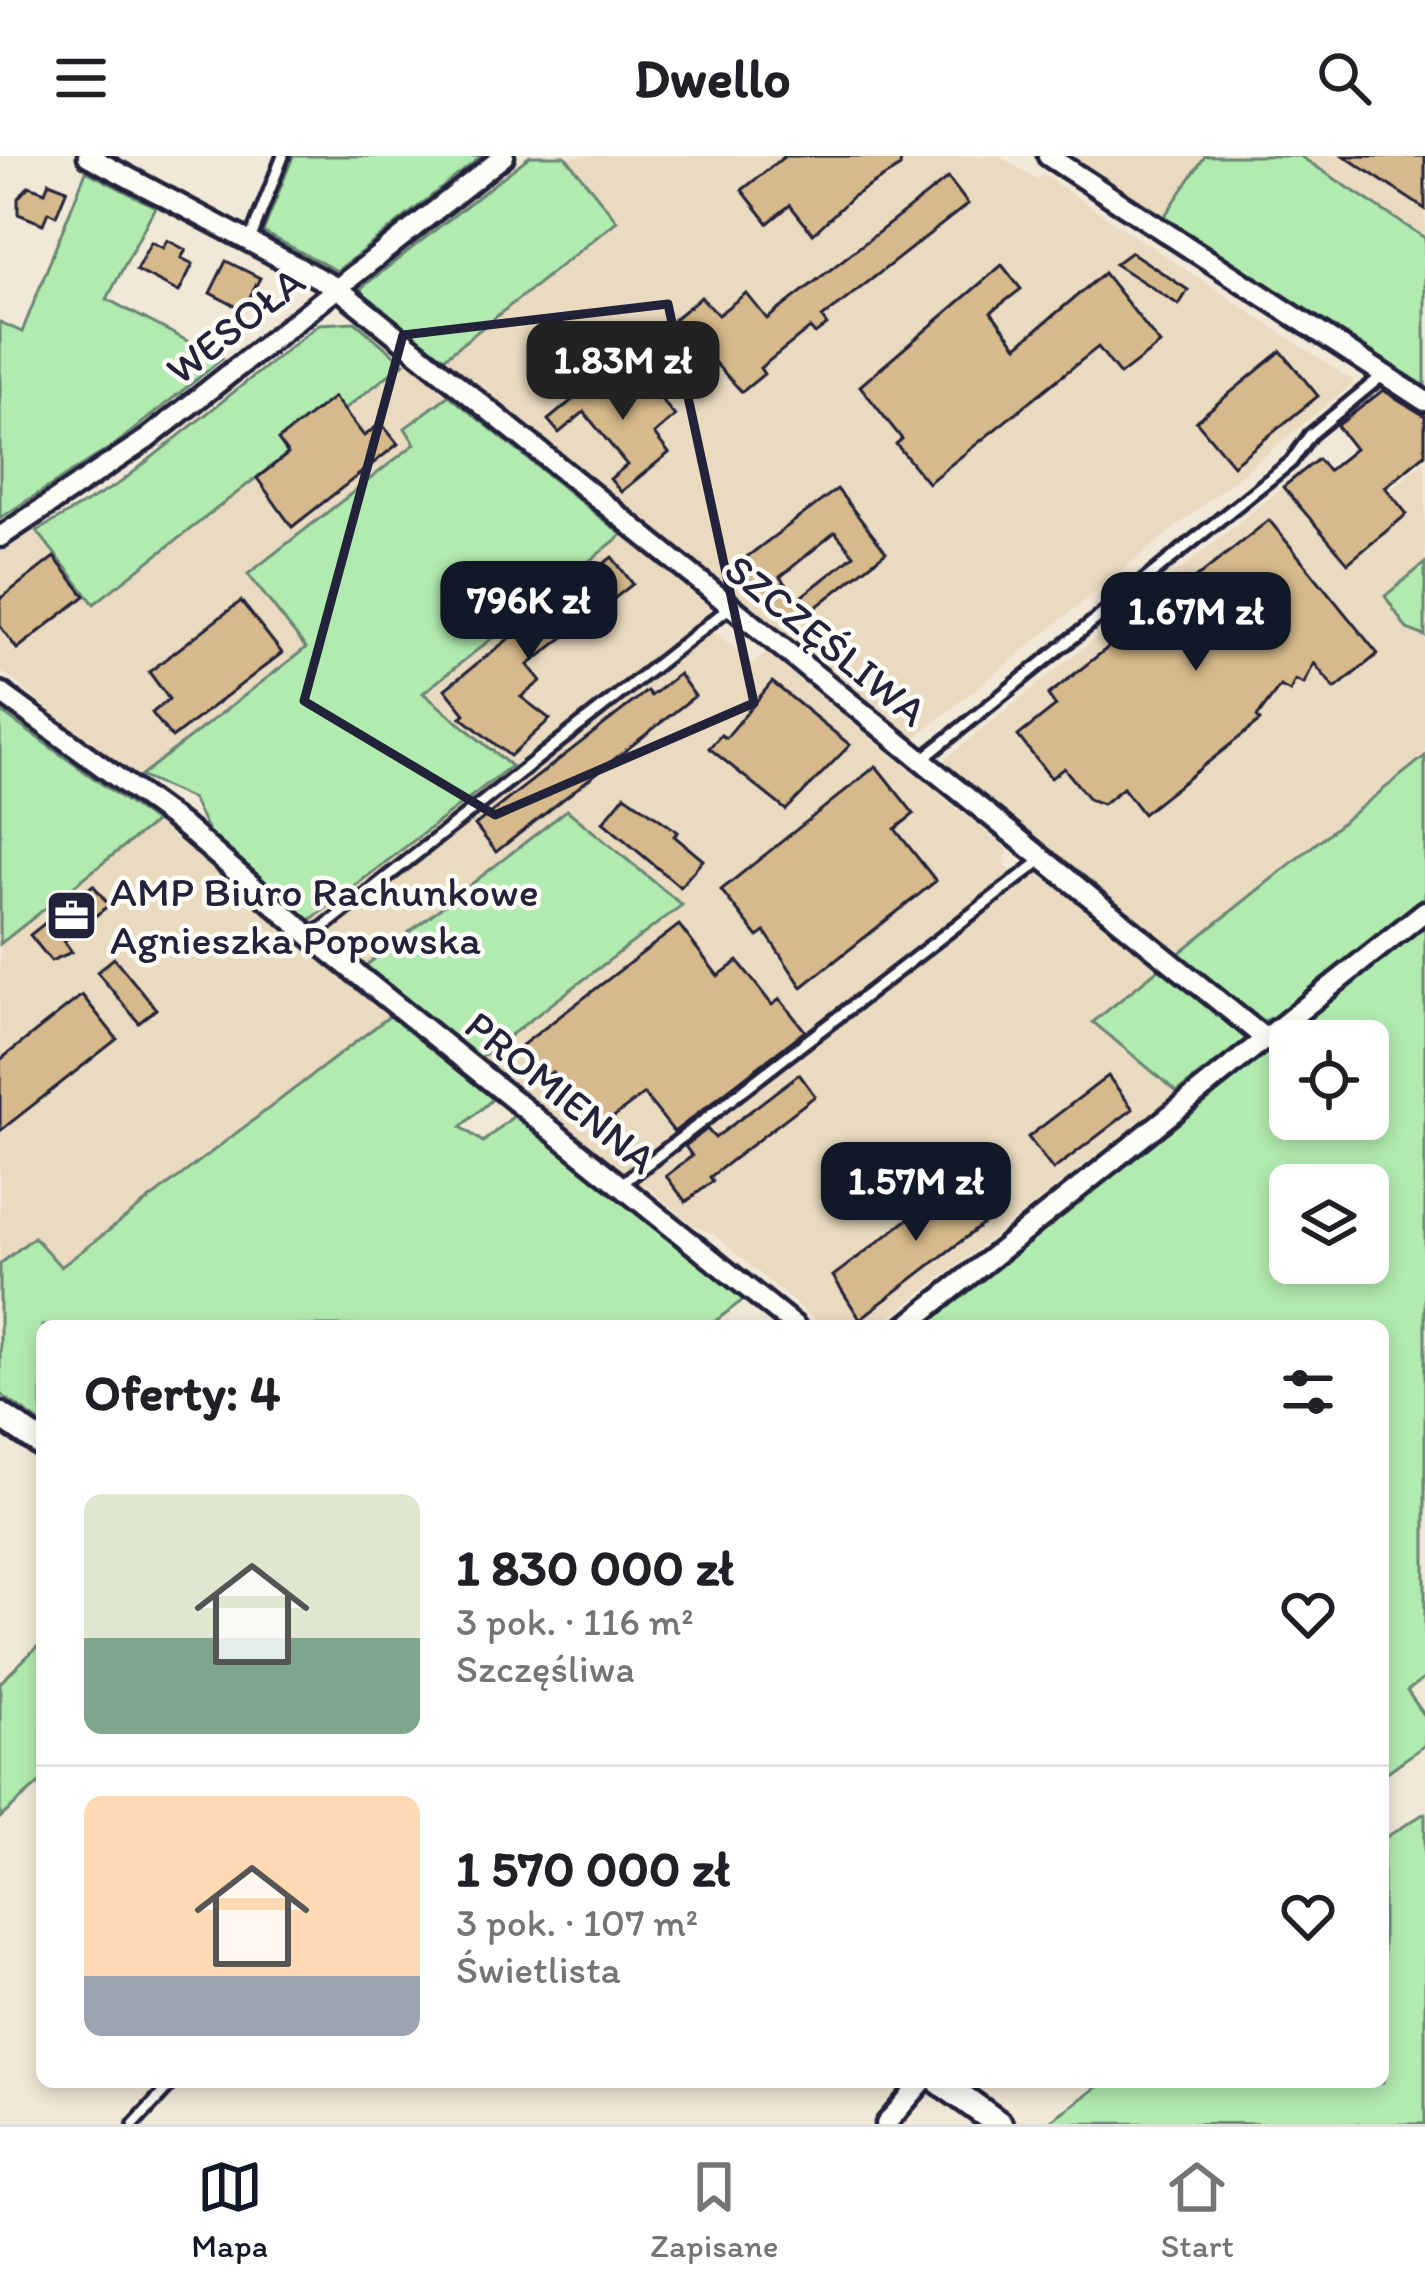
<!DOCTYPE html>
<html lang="pl">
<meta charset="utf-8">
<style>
:root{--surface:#fff;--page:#f6f6f6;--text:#202124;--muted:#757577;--line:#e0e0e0;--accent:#111827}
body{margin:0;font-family:Itim,sans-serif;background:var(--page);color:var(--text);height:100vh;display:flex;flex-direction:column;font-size:45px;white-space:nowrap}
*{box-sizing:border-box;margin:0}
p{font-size:39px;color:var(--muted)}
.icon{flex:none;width:66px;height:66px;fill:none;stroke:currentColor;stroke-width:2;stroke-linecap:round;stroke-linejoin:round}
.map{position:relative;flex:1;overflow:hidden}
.panel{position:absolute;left:36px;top:1164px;width:1353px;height:768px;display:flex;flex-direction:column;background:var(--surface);border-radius:18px;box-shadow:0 6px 18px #0003}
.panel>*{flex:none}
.controls{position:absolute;left:1269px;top:864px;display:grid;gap:24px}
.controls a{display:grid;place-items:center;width:120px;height:120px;border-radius:18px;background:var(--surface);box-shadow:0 6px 18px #0003;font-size:60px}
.price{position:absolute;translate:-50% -102px;padding:0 27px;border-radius:24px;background:var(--accent);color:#fff;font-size:39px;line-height:78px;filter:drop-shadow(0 3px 6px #0008)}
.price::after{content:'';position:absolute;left:50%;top:72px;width:36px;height:27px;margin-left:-18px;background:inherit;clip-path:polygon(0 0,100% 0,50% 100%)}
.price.current{background:#222;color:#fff}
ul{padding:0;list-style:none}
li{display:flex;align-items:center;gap:36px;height:300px;padding:0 48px}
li+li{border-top:3px solid var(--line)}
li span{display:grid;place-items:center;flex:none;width:336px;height:240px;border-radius:18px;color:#555}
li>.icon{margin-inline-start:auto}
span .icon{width:144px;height:144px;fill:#fffc;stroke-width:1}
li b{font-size:51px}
h2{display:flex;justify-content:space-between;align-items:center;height:144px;padding:0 48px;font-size:51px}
header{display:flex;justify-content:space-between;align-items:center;height:156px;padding:0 48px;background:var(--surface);font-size:54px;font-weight:800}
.tab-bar{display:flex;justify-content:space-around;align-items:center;height:168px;border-top:3px solid var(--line);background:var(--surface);font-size:33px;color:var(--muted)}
.tab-bar a{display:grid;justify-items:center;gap:6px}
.tab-bar .current{color:var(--accent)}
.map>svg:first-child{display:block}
</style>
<header><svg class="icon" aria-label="menu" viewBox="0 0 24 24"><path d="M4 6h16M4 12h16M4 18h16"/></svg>Dwello<svg class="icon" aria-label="search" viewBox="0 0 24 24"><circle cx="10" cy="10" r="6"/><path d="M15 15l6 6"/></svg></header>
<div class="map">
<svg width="1425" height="1968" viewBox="0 0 1425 1968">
<rect width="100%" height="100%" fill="#f1e8d7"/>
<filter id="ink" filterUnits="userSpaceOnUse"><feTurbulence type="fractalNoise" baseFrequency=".00833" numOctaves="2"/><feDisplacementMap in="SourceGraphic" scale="24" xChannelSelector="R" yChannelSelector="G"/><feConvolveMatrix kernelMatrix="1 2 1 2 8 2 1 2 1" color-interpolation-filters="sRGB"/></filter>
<g filter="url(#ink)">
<!-- built -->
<g fill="#e9dac0">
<path d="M 565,0 L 999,0 L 1037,24 L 1043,19 L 1355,226 L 910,586 L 495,243 L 482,227 L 477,229 L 444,202 L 617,65 Z"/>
<path d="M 1070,0 L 1205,0 L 1164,61 Z"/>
<path d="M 1300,0 L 1425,0 L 1425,82 Z"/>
<path d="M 408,205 L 449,239 L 405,272 L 415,288 L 249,417 L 306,491 L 135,623 L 0,514 L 0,397 L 37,375 L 94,448 Z"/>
<path d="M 1425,304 L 1425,600 L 1178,798 L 938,609 L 1283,331 L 1330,385 Z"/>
<path d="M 622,379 L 711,453 L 701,463 L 752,508 L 766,497 L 1008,694 L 1004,708 L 1025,729 L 1039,718 L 1160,812 L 1093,866 L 1177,936 L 879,1170 L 822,1170 L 712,1077 L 693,1069 L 645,1029 L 640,1032 L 479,903 L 681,749 L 568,654 L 364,811 L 309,765 L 511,611 L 422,537 Z"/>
<path d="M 155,666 L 391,859 L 60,1111 L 34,1082 L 0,1108 L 0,788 Z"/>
</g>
<!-- green -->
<g fill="#b1ebaf" stroke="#6a8675" stroke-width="3" fill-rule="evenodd">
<path d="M 293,0 L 482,0 L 337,115 L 263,76 Z"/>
<path d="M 530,0 L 565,0 L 617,65 L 444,202 L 371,149 L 361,132 Z"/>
<path d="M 1205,0 L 1300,0 L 1425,82 L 1425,230 L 1164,61 Z"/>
<path d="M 86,15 L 155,51 L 107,143 L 222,203 L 116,288 L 0,362 L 0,166 L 22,176 Z"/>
<path d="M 355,166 L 404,207 L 94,448 L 37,375 L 120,327 L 319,168 Z"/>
<path d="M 449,239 L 622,379 L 423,537 L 511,610 L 309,765 L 211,681 L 192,643 L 140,620 L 306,492 L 248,418 L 415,288 L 405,272 Z"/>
<path d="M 1425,407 L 1425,480 L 1407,473 L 1385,440 Z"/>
<path d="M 0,555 L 155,666 L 0,788 Z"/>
<path d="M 1425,600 L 1425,742 L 1285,858 L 1260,866 L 1178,798 Z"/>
<path d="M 567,654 L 682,749 L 479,903 L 364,811 Z"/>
<path d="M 1425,766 L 1425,1522 L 1407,1535 L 1425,1560 L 1425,1589 L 1383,1619 L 1383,1170 L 919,1170 ZM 1290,885 L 1368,885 L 1368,963 L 1290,963 ZM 1290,1029 L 1368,1029 L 1368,1107 L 1290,1107 Z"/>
<path d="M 1160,812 L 1247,883 L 1177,936 L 1093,866 Z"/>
<path d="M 391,859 L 495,941 L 461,971 L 483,986 L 516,958 L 747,1141 L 709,1170 L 42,1170 L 42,1268 L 0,1238 L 0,1108 L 34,1081 L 61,1111 Z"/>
<path d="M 42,1486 L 42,1625 L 0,1662 L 0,1527 Z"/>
<path d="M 1425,1657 L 1425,1968 L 1047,1967 L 1104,1926 L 1383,1926 L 1383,1683 Z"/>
</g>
<!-- building -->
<g fill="#d6ba8b" stroke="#22223b" stroke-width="3" fill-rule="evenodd">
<path d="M 785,0 L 901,0 L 900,11 L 852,41 L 813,78 L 790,49 L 768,67 L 742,34 Z"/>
<path d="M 1344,0 L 1425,0 L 1425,53 Z"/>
<path d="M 948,22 L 968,48 L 822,162 L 827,169 L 815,178 L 810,172 L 760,212 L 764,218 L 742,236 L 674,163 L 701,141 L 718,159 L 746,137 L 767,163 Z"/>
<path d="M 49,26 L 67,33 L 56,60 L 48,56 L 43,68 L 18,58 L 18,42 L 29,30 L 45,36 Z"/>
<path d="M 167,84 L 186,94 L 181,102 L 193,108 L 179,136 L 136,114 L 151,86 L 163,92 Z"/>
<path d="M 1131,96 L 1188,134 L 1179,149 L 1115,108 Z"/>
<path d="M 226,105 L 260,122 L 243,154 L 210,137 Z"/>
<path d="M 1002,109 L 1021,133 L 991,156 L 1017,190 L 1104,117 L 1160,188 L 1120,219 L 1098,191 L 928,327 L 896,288 L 902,283 L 860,230 Z"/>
<path d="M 1281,195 L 1318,240 L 1233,309 L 1196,265 Z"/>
<path d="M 604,218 L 618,236 L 640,218 L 675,260 L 654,278 L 669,297 L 621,336 L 610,323 L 627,309 L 584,256 L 559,277 L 548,264 Z"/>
<path d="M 1383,234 L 1425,260 L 1425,298 L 1385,331 L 1407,358 L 1348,407 L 1283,331 L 1318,303 L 1328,315 L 1355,293 L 1337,270 Z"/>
<path d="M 334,241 L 364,280 L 381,267 L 398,288 L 292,371 L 257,322 L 288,298 L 278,284 Z"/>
<path d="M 837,333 L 886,396 L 792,470 L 736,409 ZM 835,376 L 854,399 L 797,444 L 780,421 Z"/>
<path d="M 1269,364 L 1378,498 L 1335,533 L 1314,507 L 1304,528 L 1295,524 L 1290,535 L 1280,530 L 1257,561 L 1260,565 L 1143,658 L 1123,632 L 1103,648 L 1089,643 L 1064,612 L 1051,622 L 1018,580 L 1056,550 L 1048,539 Z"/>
<path d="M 54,401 L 85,440 L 17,493 L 0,470 L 0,443 Z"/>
<path d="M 612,401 L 633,428 L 528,509 L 541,525 L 521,541 L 550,563 L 510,600 L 461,561 L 465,558 L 445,533 Z"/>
<path d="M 241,445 L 282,497 L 172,582 L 152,557 L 169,543 L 149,516 Z"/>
<path d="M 679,518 L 695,540 L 496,696 L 475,669 L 647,535 L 651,540 Z"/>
<path d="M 772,526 L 850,589 L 786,654 L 709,592 L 721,579 L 726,582 Z"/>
<path d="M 876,610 L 914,658 L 895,673 L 936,725 L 802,831 L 765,776 L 758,781 L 721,734 Z"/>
<path d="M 625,639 L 678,676 L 674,680 L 703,704 L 680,731 L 603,666 Z"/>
<path d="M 93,729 L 109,749 L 64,785 L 72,796 L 51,805 L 30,779 Z"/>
<path d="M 679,769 L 718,820 L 738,805 L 772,849 L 780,843 L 805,875 L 674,976 L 644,938 L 596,974 L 552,916 L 545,922 L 521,890 Z"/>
<path d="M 114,802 L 156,853 L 139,867 L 97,816 Z"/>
<path d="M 82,839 L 117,883 L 0,975 L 0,904 Z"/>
<path d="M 799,918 L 815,940 L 710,1021 L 713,1025 L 686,1046 L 666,1020 L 692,1000 L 685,990 L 707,973 L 715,982 Z"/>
<path d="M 1108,920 L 1133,953 L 1053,1014 L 1028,981 Z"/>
<path d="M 970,1016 L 1003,1053 L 860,1163 L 833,1120 Z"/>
</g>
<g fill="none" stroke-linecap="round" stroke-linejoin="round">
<defs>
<g id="service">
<path d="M 250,84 L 283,0"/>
<path d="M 919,606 L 1291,306 L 1310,279 L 1383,219"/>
<path d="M 311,781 L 729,452"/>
<path d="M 620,1029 L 1043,703"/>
<path d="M 134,1968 L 173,1926"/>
</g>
<g id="minor">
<path d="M 88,0 L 339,133 L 1267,884"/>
<path d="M 1048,0 L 1425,245"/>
<path d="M 0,381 L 147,283 L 504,0"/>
<path d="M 0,536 L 181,668 L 311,781 L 795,1170"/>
<path d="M 906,1170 L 1425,755"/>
<path d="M 886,1968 L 922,1926"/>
</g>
<g id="tertiary">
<path d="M 0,1259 L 42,1288"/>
<path d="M 941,1926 L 999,1968"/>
</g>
</defs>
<!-- service casing -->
<use href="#service" stroke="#22223b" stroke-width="18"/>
<!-- minor casing -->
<use href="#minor" stroke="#22223b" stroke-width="27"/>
<!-- tertiary casing -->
<use href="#tertiary" stroke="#22223b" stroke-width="33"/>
<!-- service -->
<use href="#service" stroke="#fdfcf7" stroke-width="9"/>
<!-- minor -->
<use href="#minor" stroke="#fdfcf7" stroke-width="18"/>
<!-- tertiary -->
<use href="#tertiary" stroke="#fdfcf7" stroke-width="24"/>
</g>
</g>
<!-- marked area -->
<path fill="none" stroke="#22223b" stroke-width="9" stroke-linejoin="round" d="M 668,148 L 754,547 L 495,659 L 304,545 L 403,179 Z"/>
<!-- icons -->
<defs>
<symbol id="office-square" viewBox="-11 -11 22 22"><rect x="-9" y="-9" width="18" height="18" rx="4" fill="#22223b" stroke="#fdfcf7"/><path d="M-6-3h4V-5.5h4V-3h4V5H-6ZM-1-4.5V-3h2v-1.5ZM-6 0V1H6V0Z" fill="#fff"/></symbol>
</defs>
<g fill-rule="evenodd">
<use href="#office-square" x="42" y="730" width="59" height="59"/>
</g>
<g text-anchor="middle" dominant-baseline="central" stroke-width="9" stroke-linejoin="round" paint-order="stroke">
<!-- street labels -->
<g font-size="42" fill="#22223b" stroke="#fdfcf7">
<text transform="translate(235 169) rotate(-38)">WESOŁA</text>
<text transform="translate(826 484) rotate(39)">SZCZĘŚLIWA</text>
<text transform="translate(561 936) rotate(39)">PROMIENNA</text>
</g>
<!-- poi labels -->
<g font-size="42" fill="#22223b" stroke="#fdfcf7" text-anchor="start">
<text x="110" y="735">AMP Biuro Rachunkowe<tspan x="110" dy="48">Agnieszka Popowska</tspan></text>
</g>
</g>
</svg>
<div class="controls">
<a><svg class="icon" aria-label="locate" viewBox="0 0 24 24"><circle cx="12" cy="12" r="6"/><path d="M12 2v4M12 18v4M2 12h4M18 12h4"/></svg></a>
<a><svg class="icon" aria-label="layers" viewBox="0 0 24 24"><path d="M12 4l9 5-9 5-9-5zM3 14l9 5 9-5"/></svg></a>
</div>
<b class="price current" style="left:623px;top:267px">1.83M zł</b>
<b class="price" style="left:529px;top:507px">796K zł</b>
<b class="price" style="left:1196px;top:518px">1.67M zł</b>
<b class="price" style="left:916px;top:1088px">1.57M zł</b>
<section class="panel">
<h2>Oferty: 4<svg class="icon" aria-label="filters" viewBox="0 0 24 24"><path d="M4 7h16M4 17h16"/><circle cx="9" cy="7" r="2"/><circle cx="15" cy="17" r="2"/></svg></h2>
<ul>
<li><span style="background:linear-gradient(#dfe7d0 60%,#7fa58c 0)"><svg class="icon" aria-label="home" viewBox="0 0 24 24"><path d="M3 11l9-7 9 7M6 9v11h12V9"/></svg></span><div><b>1 830 000 zł</b><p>3 pok. · 116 m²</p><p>Szczęśliwa</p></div><svg class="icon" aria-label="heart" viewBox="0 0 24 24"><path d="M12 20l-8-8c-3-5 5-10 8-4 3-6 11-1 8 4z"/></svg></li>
<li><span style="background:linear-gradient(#ffd9b3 75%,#9aa5b1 0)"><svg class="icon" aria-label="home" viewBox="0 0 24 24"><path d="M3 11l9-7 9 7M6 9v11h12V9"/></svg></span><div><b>1 570 000 zł</b><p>3 pok. · 107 m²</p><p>Świetlista</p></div><svg class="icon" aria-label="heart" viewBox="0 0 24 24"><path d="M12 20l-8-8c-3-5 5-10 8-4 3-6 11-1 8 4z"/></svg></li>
</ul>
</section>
</div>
<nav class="tab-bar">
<a class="current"><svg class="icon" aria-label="map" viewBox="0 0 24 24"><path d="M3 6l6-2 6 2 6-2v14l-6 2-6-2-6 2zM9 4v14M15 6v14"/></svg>Mapa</a>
<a><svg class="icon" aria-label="saved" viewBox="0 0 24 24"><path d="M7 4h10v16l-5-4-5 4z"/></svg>Zapisane</a>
<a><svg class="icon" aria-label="home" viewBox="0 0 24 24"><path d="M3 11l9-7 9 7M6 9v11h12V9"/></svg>Start</a>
</nav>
